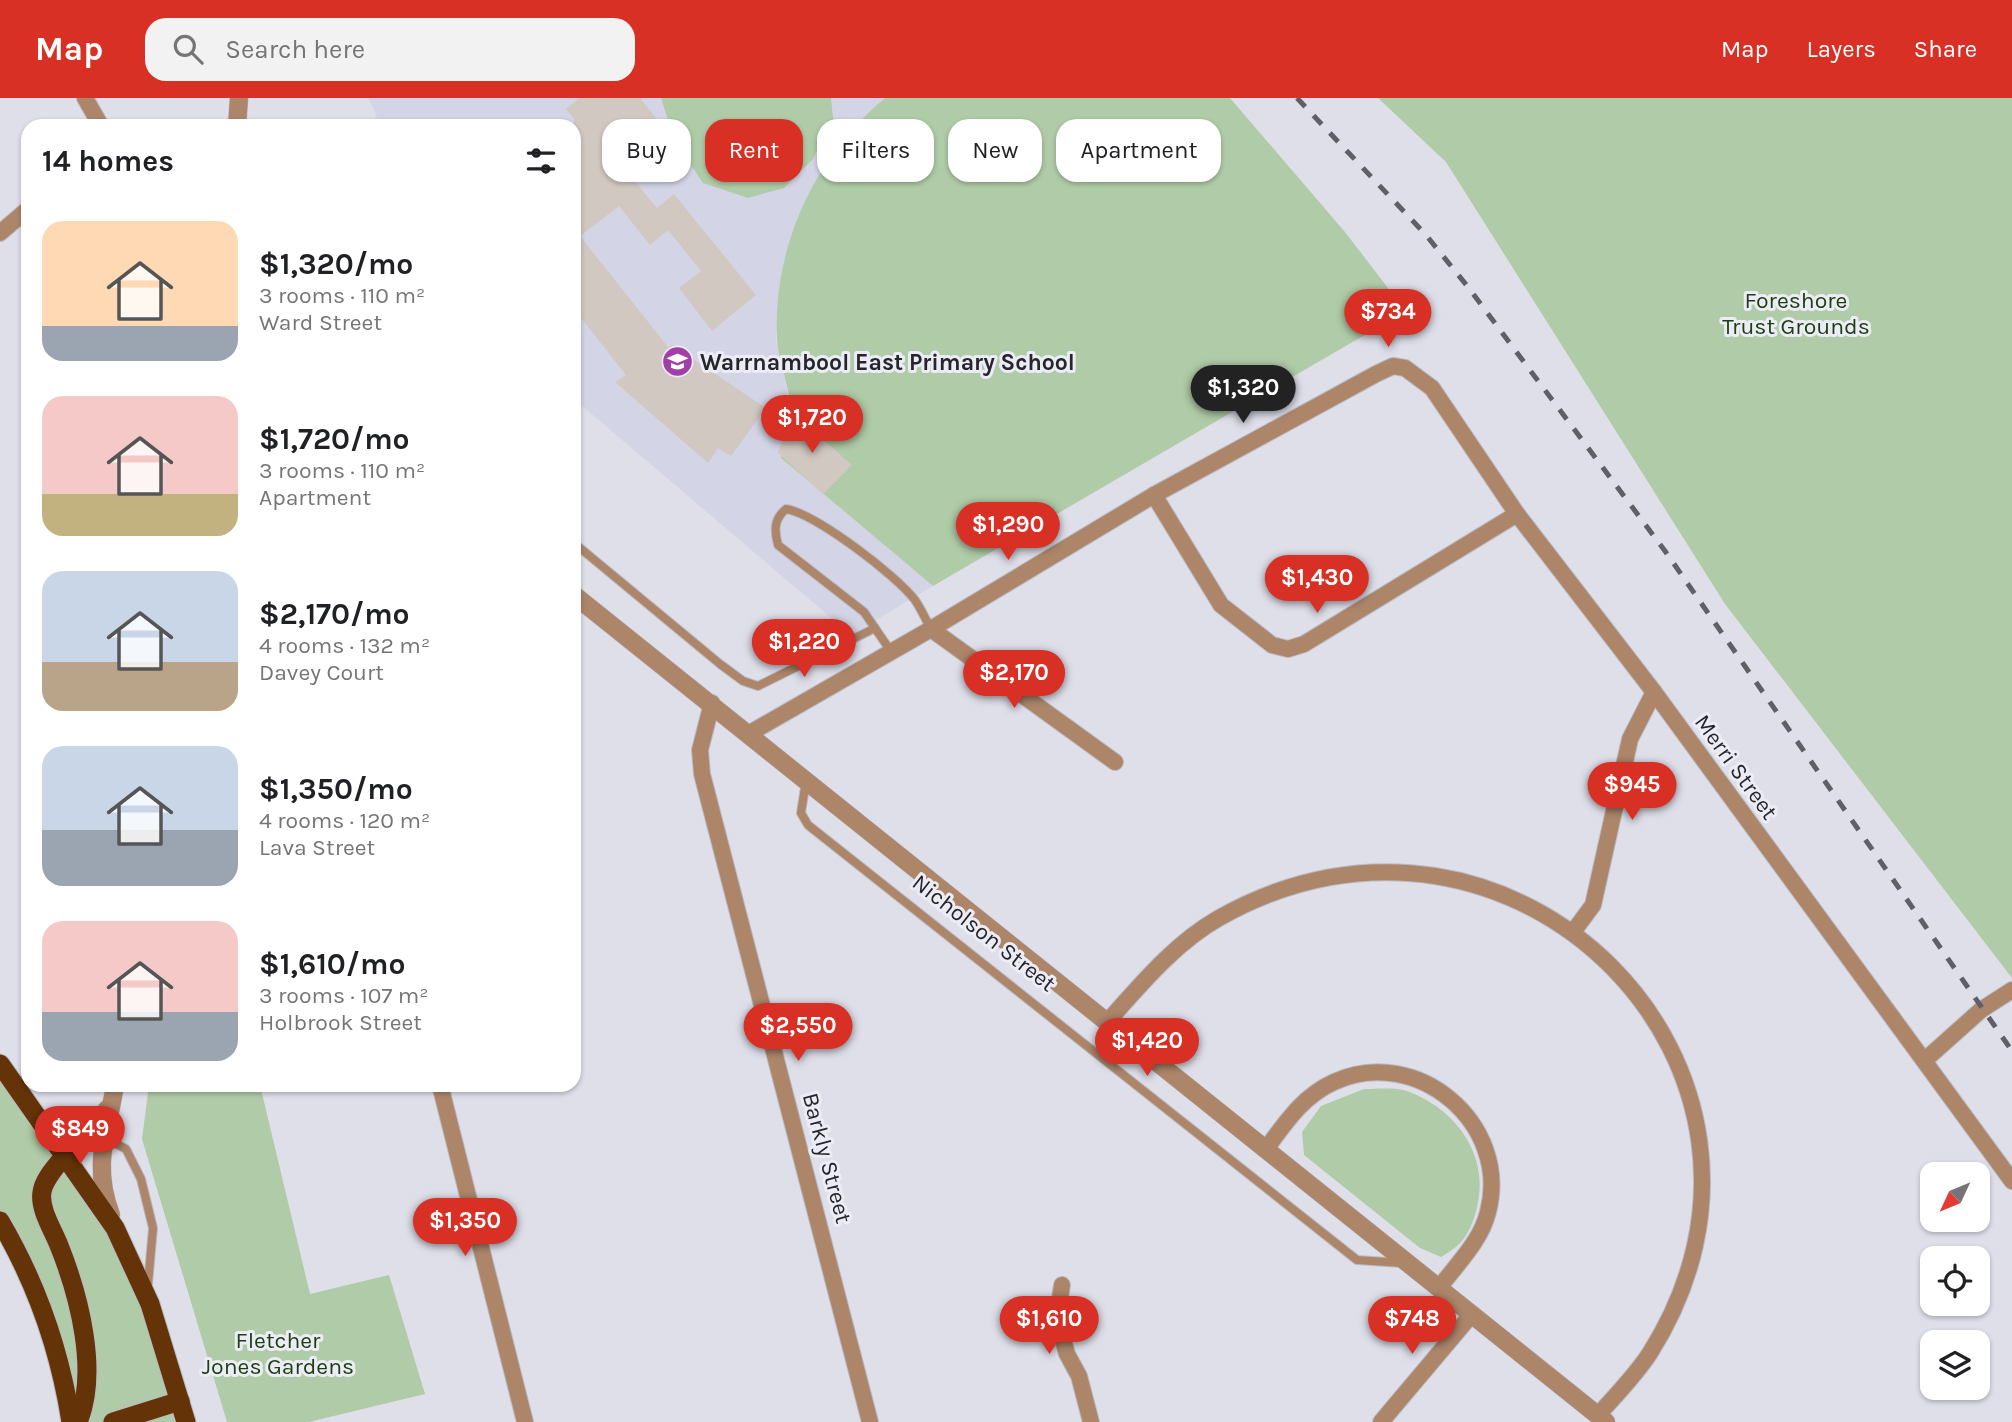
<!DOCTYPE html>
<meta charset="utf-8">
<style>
:root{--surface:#fff;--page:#f2f2f2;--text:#202124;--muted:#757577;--accent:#d93025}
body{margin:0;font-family:Karla,sans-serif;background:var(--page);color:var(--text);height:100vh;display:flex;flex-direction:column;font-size:26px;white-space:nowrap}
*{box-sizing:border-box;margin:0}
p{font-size:23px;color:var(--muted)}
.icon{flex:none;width:38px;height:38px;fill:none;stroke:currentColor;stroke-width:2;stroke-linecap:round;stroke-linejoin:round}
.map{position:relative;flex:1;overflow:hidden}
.panel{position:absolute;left:21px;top:21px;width:560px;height:973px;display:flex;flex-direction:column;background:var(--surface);border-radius:21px;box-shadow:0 2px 5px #0004}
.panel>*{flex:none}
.top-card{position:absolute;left:602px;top:21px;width:665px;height:63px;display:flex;gap:14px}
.needle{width:46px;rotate:226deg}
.tools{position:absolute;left:1920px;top:1064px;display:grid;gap:14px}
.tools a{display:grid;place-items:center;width:70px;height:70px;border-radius:14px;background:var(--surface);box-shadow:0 2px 5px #0004;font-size:35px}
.price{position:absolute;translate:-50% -60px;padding:0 16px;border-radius:24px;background:var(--accent);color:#fff;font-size:23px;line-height:46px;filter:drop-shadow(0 2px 4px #0008)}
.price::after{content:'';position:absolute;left:50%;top:42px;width:21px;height:16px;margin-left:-10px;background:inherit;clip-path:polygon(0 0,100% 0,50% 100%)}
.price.selected{background:#222;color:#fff}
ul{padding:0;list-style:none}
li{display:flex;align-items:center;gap:21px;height:175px;padding:0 21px}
li span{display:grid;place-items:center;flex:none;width:196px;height:140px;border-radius:21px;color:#555}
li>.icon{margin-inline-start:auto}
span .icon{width:84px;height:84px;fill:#fffc;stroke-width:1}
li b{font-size:30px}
h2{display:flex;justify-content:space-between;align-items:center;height:84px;padding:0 21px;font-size:30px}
.pill{padding:0 24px;border-radius:21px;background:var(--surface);box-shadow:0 2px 5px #0004;font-size:24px;line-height:63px}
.pill.selected{background:var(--accent);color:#fff}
header{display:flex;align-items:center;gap:42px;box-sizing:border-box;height:98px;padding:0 35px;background:var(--accent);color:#fff}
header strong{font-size:33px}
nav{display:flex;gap:38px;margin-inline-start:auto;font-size:24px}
.search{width:490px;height:63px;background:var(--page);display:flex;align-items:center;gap:18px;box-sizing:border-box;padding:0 24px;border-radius:21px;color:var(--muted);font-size:26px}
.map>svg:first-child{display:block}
</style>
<header>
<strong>Map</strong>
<div class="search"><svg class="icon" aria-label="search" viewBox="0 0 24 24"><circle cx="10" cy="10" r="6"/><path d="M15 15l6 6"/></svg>Search here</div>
<nav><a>Map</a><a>Layers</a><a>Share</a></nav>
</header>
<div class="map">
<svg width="2012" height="1324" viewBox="0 0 2012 1324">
<rect width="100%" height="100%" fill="#dfdfea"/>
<!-- built -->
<path fill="#d3d4e6" d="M 368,0 L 885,0 L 859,25 L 821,70 L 782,178 L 776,241 L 791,310 L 781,360 L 933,488 L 854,535 L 836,524 L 574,301 L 574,28 L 368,28 L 377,18 Z"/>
<!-- green -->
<g fill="#b0cba7">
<path d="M 661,0 L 831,0 L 833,21 L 813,61 L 784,90 L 748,100 L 703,85 L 675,44 Z"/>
<path d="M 885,0 L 1230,0 L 1345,134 L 1388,190 L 1387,224 L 933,488 L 781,360 C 784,344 792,323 791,308 C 788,285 778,263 777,240 C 773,148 815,58 885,0 Z"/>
<path d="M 1378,0 L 2012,0 L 2012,880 L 1725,506 L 1446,64 Z"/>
<path d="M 0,967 L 115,1130 L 185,1324 L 71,1324 L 68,1302 L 0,1123 Z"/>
<path d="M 149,987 L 260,987 L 310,1196 L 389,1177 L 425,1296 L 309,1324 L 227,1324 L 142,1041 Z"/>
<path d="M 1364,991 C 1377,991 1395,989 1407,993 C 1456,1011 1490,1057 1477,1110 C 1470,1135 1464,1146 1441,1159 L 1420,1150 L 1304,1057 L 1302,1034 L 1321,1008 Z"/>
</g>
<!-- building -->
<g fill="#d2c8c2">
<path d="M 579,0 L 640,0 L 662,28 L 636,49 L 651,68 L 634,82 L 657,110 L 674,96 L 756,197 L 712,233 L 679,190 L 701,173 L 668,132 L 650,147 L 619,108 L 580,138 L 668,249 L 672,247 L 766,310 L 731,358 L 718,350 L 708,365 L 615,284 L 626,277 L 574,211 L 574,21 L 566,11 Z"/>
<path d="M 792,314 L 852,367 L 823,396 L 778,355 Z"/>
</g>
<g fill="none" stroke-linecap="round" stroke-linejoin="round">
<defs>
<g id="service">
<path d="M 574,445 L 720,566 L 743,583 L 758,588 L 875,530"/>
<path d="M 890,552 L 864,514 L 778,447 C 774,432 774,421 786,411 C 816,416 896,477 915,502 C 921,511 926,522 931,531"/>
<path d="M 806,683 L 801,715 L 808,727 L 1357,1162 L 1402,1165"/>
<path d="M 105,1040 L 126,1051 L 141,1081 L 153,1130 L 148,1186"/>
</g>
<g id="minor">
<path d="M 85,0 L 101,28"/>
<path d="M 0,135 L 28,111"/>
<path d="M 1154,397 L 1221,507 L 1272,547 L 1288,551 L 1304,546 L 1517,416"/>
<path d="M 931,531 L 1115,664"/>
<path d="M 712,605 L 700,652 L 702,676 L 870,1324"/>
<path d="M 750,635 L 931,531 L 1154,397 L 1376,276 L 1393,268 L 1405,270 L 1432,290 L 1517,416 L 1654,594 L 2012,1083"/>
<path d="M 1573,834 L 1593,807 L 1630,641 L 1654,594"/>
<path d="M 1108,923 C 1141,886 1175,845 1219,820 C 1512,654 1829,971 1650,1255 C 1635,1278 1616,1297 1598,1317"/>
<path d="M 1925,962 L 1981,912 L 2012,892"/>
<path d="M 440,987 L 525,1324"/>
<path d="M 1266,1051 C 1286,1024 1303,998 1334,984 C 1417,946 1511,1026 1488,1114 C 1481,1143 1457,1166 1439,1190"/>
<path d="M 1062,1187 L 1057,1220 L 1067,1256 L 1079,1278 L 1091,1324"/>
<path d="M 1381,1324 L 1472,1216"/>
</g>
<g id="tertiary">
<path d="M 237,28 L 239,0"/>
<path d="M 574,497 L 1606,1324"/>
<path d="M 65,1057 L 99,1026 L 107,1011"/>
<path d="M 111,1117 C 92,1067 107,1037 115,987"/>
</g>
<g id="trunk">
<path d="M 0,966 L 115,1130 L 150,1206 L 186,1324"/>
<path d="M 65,1057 C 57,1068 44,1080 42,1094 C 39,1112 54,1133 60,1150 C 79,1198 99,1274 78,1324"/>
<path d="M 0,1123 C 37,1186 60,1252 71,1324"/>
<path d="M 113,1324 L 180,1303"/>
</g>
</defs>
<!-- service casing -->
<use href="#service" stroke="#babac4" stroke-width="10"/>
<!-- minor casing -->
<use href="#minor" stroke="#babac4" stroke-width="18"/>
<!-- tertiary casing -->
<use href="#tertiary" stroke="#babac4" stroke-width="19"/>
<!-- trunk casing -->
<use href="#trunk" stroke="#babac4" stroke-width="21"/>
<!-- service -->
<use href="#service" stroke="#ad866a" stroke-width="8"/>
<!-- minor -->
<use href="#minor" stroke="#ad866a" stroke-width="16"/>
<!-- tertiary -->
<use href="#tertiary" stroke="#ad866a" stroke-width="18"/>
<!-- trunk -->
<use href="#trunk" stroke="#643408" stroke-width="19"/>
<!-- rail -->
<path stroke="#5f5f65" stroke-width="5" stroke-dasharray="12 12" stroke-linecap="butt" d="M 1297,0 L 1426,137 L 1468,189 L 1665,453 L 2012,953"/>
</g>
<!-- icons -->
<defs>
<symbol id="school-disc" viewBox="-11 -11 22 22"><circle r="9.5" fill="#9f3fa7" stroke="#ececf7"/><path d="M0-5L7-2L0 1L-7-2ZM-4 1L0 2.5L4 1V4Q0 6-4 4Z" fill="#fff"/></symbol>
</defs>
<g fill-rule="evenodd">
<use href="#school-disc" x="660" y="246" width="35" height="35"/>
</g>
<g text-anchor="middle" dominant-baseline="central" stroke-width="6" stroke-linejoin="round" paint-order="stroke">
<!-- park labels -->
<g font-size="23" fill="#1e400f" stroke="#ececf7">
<text x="1796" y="202">Foreshore<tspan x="1796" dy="26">Trust Grounds</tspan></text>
<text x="278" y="1242">Fletcher<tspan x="278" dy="26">Jones Gardens</tspan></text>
</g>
<!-- poi labels -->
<g font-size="23" font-weight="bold" fill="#26262a" stroke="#ececf7" text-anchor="start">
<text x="700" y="264">Warrnambool East Primary School</text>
</g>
<!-- street labels -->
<g font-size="23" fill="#26262a" stroke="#ececf7">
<text transform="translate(1736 669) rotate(54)">Merri Street</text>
<text transform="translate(984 835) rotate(38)">Nicholson Street</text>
<text transform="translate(827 1060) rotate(75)">Barkly Street</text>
</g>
</g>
</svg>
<div class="tools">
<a><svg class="needle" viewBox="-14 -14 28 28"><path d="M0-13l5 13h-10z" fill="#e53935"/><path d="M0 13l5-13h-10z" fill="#757577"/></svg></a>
<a><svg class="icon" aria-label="locate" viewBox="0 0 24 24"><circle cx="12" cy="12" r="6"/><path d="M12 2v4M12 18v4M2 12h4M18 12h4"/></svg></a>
<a><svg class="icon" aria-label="layers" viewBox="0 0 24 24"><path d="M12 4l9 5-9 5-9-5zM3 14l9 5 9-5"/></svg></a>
</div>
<b class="price" style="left:1388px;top:251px">$734</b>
<b class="price selected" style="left:1243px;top:327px">$1,320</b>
<b class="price" style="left:812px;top:357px">$1,720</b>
<b class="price" style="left:1008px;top:464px">$1,290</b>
<b class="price" style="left:1317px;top:517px">$1,430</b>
<b class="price" style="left:804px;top:581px">$1,220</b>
<b class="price" style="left:1014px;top:612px">$2,170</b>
<b class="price" style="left:1632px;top:724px">$945</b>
<b class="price" style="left:798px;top:965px">$2,550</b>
<b class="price" style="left:1147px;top:980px">$1,420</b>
<b class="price" style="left:80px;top:1068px">$849</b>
<b class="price" style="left:465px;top:1160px">$1,350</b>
<b class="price" style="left:1049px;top:1258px">$1,610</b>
<b class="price" style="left:1412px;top:1258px">$748</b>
<div class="top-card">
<a class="pill">Buy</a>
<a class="pill selected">Rent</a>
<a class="pill">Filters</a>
<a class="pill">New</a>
<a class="pill">Apartment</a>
</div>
<section class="panel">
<h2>14 homes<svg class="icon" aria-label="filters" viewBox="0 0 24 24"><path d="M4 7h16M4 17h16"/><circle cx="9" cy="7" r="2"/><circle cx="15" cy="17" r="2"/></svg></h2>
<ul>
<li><span style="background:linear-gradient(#ffd9b3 75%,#9aa5b1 0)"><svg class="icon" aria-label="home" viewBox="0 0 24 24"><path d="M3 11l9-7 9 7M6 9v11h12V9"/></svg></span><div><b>$1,320/mo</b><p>3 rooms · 110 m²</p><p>Ward Street</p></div></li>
<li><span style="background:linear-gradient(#f6c9c9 70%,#c2b280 0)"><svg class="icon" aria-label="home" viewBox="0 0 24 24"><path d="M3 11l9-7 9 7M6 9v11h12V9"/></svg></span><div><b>$1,720/mo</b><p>3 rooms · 110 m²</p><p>Apartment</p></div></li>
<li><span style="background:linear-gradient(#c9d6e8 65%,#b9a48a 0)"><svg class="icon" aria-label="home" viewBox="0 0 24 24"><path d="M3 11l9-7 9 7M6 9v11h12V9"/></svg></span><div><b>$2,170/mo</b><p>4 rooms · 132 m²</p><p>Davey Court</p></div></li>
<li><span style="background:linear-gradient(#c9d6e8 60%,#9aa5b1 0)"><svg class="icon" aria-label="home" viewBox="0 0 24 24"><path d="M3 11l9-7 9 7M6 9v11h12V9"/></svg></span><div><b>$1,350/mo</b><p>4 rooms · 120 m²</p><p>Lava Street</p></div></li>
<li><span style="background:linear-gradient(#f6c9c9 65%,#9aa5b1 0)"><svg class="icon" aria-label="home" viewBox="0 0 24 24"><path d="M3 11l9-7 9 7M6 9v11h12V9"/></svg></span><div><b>$1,610/mo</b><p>3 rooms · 107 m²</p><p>Holbrook Street</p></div></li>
</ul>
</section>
</div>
